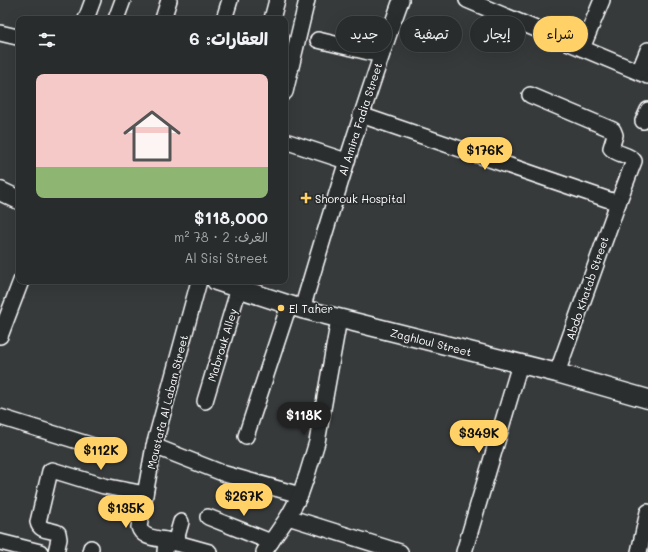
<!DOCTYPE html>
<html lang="ar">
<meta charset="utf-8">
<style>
:root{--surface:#292c2c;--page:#313434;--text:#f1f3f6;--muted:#a5a7a9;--line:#454848;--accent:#ffd166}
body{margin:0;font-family:Mali,"Playpen Sans Arabic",sans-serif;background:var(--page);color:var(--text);direction:rtl;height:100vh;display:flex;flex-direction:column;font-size:15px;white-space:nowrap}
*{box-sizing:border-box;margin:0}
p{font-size:13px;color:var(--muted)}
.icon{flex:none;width:22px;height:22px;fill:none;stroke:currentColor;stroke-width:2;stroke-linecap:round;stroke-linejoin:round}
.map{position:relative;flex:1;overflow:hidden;direction:ltr}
.sheet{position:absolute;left:16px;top:16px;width:272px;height:268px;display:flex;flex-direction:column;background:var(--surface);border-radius:8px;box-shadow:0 4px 16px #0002,0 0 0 1px var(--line);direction:rtl}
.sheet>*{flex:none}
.top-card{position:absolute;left:300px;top:16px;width:288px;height:36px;direction:rtl;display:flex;gap:8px}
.price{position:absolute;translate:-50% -34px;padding:0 9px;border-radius:14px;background:var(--accent);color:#111;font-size:13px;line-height:26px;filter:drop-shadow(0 1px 2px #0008)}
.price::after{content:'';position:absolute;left:50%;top:24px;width:12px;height:9px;margin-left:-6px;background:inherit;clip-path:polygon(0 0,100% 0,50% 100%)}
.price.selected{background:#222;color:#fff}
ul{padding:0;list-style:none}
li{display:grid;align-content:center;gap:8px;height:212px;padding:0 20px}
li span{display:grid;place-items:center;height:124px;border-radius:8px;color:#555}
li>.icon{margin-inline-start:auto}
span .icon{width:72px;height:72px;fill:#fffc;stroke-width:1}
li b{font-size:17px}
h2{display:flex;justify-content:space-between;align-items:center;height:48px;padding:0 20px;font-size:17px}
.tag{padding:0 14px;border-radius:18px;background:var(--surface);box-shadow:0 4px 16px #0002,0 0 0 1px var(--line);font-size:14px;line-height:36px}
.tag.selected{background:var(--accent);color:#111}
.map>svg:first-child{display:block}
</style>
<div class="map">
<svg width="648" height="552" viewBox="0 0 648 552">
<rect width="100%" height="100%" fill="#373a3b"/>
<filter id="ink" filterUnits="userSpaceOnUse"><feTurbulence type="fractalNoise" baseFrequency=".025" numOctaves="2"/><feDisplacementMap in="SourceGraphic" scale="8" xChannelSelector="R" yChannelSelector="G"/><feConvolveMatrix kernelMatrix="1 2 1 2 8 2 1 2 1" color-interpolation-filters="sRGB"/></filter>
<g filter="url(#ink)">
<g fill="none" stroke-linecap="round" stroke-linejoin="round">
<defs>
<g id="minor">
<path d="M 467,0 L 648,76"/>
<path d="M 86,19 L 93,0"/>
<path d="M 116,19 L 123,0"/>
<path d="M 163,19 L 169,0"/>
<path d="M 224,19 L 230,0"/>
<path d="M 272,19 L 277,0"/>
<path d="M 0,33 L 17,37"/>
<path d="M 318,40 L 381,55"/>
<path d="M 582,48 L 602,0"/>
<path d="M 639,72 L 648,50"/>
<path d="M 285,92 L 307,0"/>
<path d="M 530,95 L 613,130 L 615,135 L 611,148 C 617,155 629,154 634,161 L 618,203 L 557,373"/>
<path d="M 361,115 L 618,203"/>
<path d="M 643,121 L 648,110"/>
<path d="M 285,141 L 346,161"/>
<path d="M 302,309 C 333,205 364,102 401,0"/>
<path d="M 0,336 L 21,281"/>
<path d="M 205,401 L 239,288"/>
<path d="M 0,417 L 113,452"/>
<path d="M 246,436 L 289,305"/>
<path d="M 154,446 L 225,474 L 300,495"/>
<path d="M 208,517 L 271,542"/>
<path d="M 288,517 L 400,552"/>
<path d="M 166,540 L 209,552"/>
<path d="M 0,542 L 40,552"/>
<path d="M 175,543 L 181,522"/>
<path d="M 56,552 L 59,539 L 58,533 C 51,529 40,532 38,522 L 50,471 L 52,470 L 104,486 L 145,494"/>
<path d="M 90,552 L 91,548"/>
<path d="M 165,552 L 166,540 C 156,538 142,538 139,527 L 154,446 L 199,281"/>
<path d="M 264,552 L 288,517 L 300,495 L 307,475 L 317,442 L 339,319"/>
<path d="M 464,552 L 520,364"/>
<path d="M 639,552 L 648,512"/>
</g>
<g id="tertiary">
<path d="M 0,191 L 19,200"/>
<path d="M 216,281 L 302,309 L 557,373 L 648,399"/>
</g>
</defs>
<!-- minor casing -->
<use href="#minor" stroke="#fff" stroke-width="18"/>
<!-- tertiary casing -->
<use href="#tertiary" stroke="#fff" stroke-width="21"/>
<!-- minor -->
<use href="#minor" stroke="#2a2d2e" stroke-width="15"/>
<!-- tertiary -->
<use href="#tertiary" stroke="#2a2d2e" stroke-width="18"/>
</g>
</g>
<!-- markers -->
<g fill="#ffd166" stroke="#2a2d2e" stroke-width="1.5">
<path d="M304 192h4v4h4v4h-4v4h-4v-4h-4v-4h4z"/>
<circle cx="281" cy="308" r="4"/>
</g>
<g text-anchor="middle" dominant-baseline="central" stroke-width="3.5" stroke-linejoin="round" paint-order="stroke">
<!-- street labels -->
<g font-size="11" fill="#fff" stroke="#2a2d2e">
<text transform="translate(360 119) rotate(-72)">Al Amira Fadia Street</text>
<text transform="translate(587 288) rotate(-71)">Abdo Khatab Street</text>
<text transform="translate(431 342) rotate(14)">Zaghloul Street</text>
<text transform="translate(222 345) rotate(-73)">Mabrouk Alley</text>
<text transform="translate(167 402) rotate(-76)">Moustafa Al Laban Street</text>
</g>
<!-- poi labels -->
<g font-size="11" fill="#fff" stroke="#2a2d2e" text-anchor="start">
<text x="315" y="198">Shorouk Hospital</text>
<text x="289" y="308">El Taher</text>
</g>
</g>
</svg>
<b class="price" style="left:485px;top:171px">$176K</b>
<b class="price selected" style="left:304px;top:436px">$118K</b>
<b class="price" style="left:479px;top:454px">$349K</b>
<b class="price" style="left:101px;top:471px">$112K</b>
<b class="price" style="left:244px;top:517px">$267K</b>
<b class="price" style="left:126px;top:529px">$135K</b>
<div class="top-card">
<a class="tag selected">شراء</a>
<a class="tag">إيجار</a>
<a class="tag">تصفية</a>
<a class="tag">جديد</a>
</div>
<section class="sheet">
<h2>العقارات: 6<svg class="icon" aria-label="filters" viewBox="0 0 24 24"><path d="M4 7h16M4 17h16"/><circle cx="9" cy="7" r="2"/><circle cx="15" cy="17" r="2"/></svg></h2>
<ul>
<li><span style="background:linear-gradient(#f6c9c9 75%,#8fb573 0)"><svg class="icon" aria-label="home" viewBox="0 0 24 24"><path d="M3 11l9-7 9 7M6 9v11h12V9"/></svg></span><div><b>$118,000</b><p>الغرف: 2 · 78 m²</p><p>Al Sisi Street</p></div></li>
</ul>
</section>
</div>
